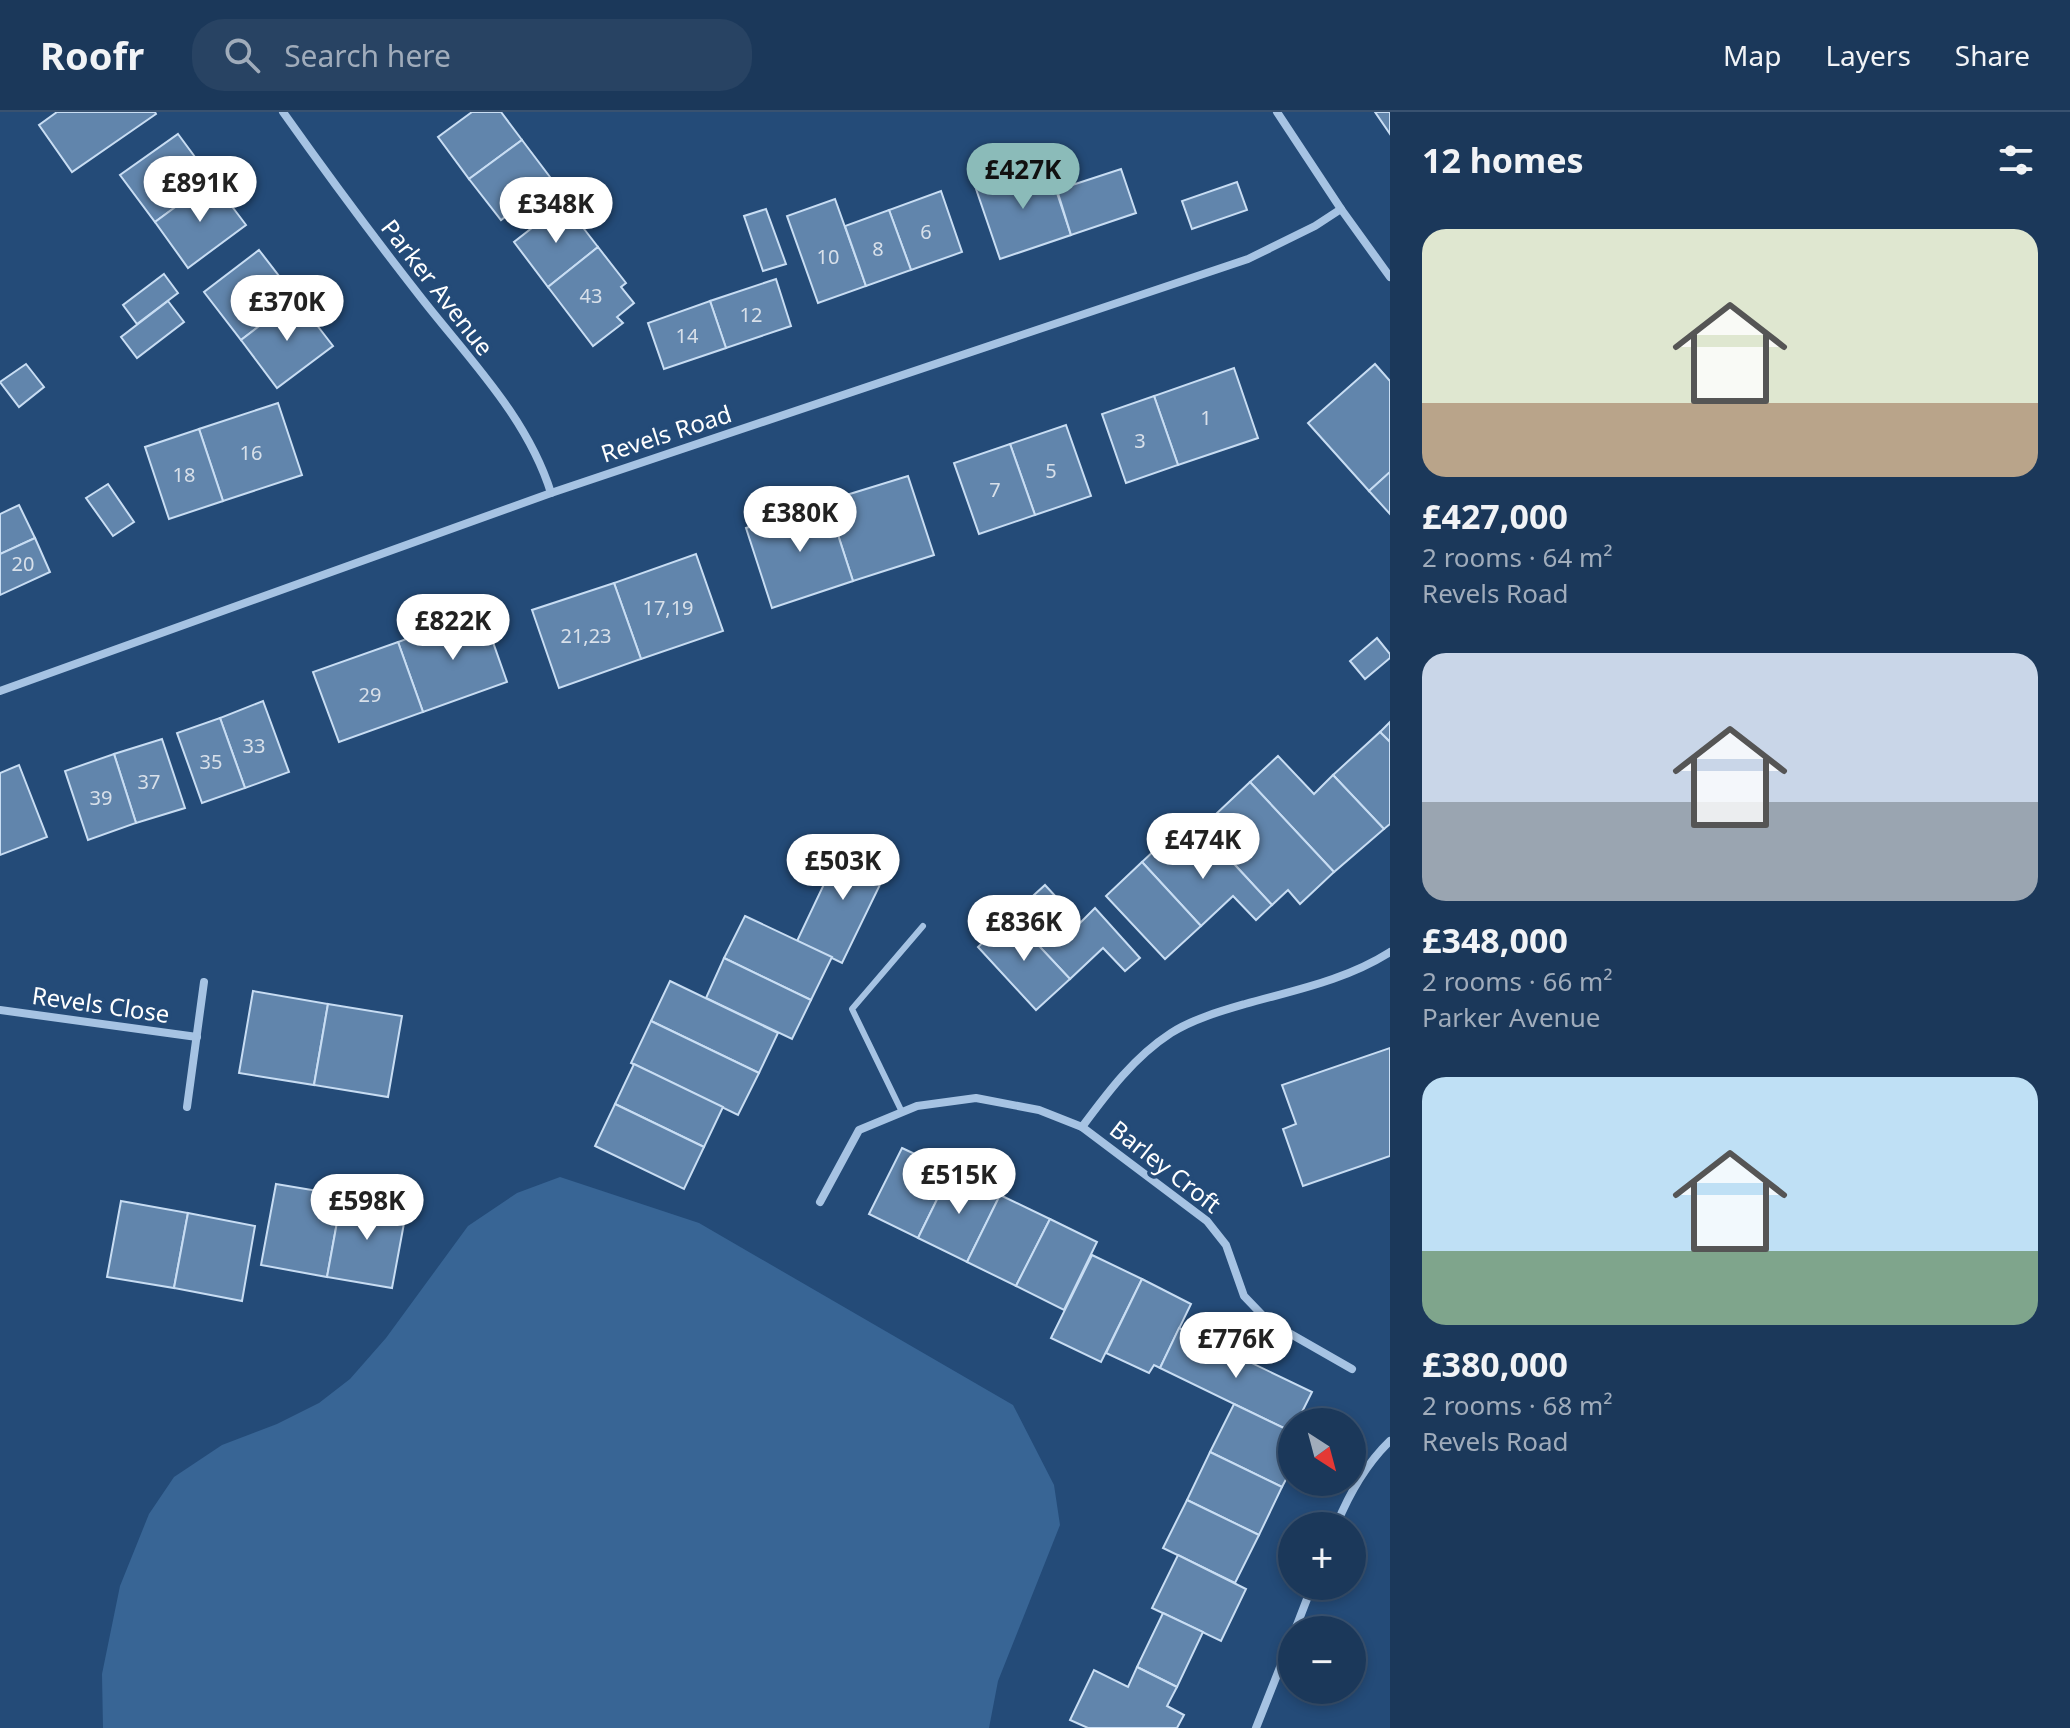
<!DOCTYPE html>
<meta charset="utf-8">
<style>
:root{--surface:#1b385a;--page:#284363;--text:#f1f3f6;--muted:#a0acbb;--line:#395270;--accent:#8bbbb9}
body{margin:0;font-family:"Noto Sans",sans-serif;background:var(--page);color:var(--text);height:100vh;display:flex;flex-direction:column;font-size:30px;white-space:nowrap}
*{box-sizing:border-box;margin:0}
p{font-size:26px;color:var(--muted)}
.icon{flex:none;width:44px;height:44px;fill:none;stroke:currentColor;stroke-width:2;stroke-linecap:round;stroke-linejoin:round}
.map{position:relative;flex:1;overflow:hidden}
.details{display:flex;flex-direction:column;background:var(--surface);width:680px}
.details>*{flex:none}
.needle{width:52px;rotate:144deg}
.tools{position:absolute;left:1278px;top:1296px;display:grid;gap:16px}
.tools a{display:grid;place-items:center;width:88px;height:88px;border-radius:50%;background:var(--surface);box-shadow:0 4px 12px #0003,0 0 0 2px var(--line);font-size:40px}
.price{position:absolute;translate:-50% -68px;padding:0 18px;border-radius:28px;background:#fff;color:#222;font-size:26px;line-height:52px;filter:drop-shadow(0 2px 4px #0008)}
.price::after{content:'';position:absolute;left:50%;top:48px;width:24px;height:18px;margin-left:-12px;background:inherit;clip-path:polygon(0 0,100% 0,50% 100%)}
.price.active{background:var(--accent);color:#111}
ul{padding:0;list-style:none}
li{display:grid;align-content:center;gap:16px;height:424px;padding:0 32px}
li span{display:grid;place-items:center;height:248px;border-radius:24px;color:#555}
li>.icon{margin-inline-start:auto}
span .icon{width:144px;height:144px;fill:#fffc;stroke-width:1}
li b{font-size:34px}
h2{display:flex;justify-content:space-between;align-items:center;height:96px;padding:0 32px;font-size:34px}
header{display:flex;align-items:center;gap:48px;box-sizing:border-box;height:112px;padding:0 40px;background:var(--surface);border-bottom:2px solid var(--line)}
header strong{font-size:38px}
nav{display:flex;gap:44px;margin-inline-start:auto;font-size:28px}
.search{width:560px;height:72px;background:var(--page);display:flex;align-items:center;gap:20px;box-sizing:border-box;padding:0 28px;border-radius:32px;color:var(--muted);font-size:30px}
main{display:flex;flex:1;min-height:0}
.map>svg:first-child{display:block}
</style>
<header>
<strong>Roofr</strong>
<div class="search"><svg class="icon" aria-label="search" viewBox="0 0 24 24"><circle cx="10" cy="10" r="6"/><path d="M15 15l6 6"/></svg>Search here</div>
<nav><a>Map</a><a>Layers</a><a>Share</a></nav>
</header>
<main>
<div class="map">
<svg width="1390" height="1616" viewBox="0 0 1390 1616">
<rect width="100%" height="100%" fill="#244b78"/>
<!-- green -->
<path fill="#386595" d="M 560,1065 L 699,1111 L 1013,1293 L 1054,1373 L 1060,1413 L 998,1569 L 989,1616 L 103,1616 L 102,1562 L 120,1474 L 149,1402 L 174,1365 L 222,1333 L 277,1312 L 319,1291 L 350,1267 L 386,1226 L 468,1114 L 517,1081 Z"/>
<!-- building -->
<g fill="#6185ac" stroke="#c8ddf3" stroke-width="2">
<path d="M 57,0 L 155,0 L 156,2 L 72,60 L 39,13 Z"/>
<path d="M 472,0 L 501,0 L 522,28 L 469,67 L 438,25 Z"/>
<path d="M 1375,0 L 1390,0 L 1390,22 Z"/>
<path d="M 178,22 L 212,68 L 155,110 L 120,63 Z"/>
<path d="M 522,28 L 553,69 L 501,108 L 469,67 Z"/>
<path d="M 1047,51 L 1071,123 L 1000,147 L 975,74 Z"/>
<path d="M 1121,57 L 1136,101 L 1071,123 L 1057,78 Z"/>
<path d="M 212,68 L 246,113 L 188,156 L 155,110 Z"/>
<path d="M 1237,70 L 1247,98 L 1192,117 L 1182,89 Z"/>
<path d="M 941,79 L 962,140 L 911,158 L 889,98 Z"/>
<path d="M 835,87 L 866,174 L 818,191 L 787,104 Z"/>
<path d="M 564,91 L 598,135 L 548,175 L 514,130 Z"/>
<path d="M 766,97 L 786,152 L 763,159 L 744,104 Z"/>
<path d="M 889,98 L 911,158 L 866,174 L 845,114 Z"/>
<path d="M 598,135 L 626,171 L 621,175 L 634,191 L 617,205 L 623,211 L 593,234 L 548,175 Z"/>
<path d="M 259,138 L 296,186 L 241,228 L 204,180 Z"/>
<path d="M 164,162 L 178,181 L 137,212 L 123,193 Z"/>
<path d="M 776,167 L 791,214 L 726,236 L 710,189 Z"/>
<path d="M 296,186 L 333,234 L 277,276 L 241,228 Z"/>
<path d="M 168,189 L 184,210 L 137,246 L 121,225 Z"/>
<path d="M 710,189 L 726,236 L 664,257 L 648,211 Z"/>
<path d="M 26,252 L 44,275 L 19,295 L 0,270 Z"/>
<path d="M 1375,252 L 1390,269 L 1390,360 L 1369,379 L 1308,311 Z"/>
<path d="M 1234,256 L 1258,326 L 1178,353 L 1154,284 Z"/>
<path d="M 1154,284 L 1178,353 L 1126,371 L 1102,302 Z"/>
<path d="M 278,291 L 302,363 L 223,389 L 199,317 Z"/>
<path d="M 1066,313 L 1091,384 L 1035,403 L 1010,332 Z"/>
<path d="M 199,317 L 223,389 L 169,407 L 145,335 Z"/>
<path d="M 1010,332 L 1035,403 L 979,422 L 954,351 Z"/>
<path d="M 1390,360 L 1390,402 L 1369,379 Z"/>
<path d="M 908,364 L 934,443 L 853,469 L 827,389 Z"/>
<path d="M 108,372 L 134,410 L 113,424 L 86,386 Z"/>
<path d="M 827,389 L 853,469 L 772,496 L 746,416 Z"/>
<path d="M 19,393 L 35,426 L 0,442 L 0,402 Z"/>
<path d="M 35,426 L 50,460 L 0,483 L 0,442 Z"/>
<path d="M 696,442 L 723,519 L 641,547 L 614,471 Z"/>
<path d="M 614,471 L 641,547 L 559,576 L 532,498 Z"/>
<path d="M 482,499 L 507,570 L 423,600 L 398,530 Z"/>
<path d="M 1377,526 L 1390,542 L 1390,546 L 1365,567 L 1350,549 Z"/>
<path d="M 398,530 L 423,600 L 339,630 L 313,560 Z"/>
<path d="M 263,589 L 289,660 L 245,676 L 220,606 Z"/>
<path d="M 220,606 L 245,676 L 202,691 L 177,621 Z"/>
<path d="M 1390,610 L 1390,630 L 1380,620 Z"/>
<path d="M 1380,620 L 1390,630 L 1390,712 L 1384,717 L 1333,663 Z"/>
<path d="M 162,627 L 185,696 L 136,711 L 114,642 Z"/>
<path d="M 114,642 L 136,711 L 88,728 L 65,659 Z"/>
<path d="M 1278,644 L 1314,682 L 1333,663 L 1384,717 L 1334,760 L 1250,670 Z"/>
<path d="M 19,653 L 47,725 L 0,743 L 0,661 Z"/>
<path d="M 1250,670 L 1334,760 L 1300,792 L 1288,778 L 1272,793 L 1223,740 L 1238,726 L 1216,702 Z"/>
<path d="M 1174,720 L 1206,755 L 1223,740 L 1272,793 L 1256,808 L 1233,784 L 1201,814 L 1142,750 Z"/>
<path d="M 844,730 L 890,752 L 842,851 L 797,829 Z"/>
<path d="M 1142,750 L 1201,814 L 1165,847 L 1106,784 Z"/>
<path d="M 1045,773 L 1080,811 L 1095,796 L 1140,846 L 1125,859 L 1103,836 L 1070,867 L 1011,804 Z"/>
<path d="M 745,804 L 832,845 L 811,888 L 724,846 Z"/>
<path d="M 1011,804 L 1070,867 L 1036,898 L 978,835 Z"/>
<path d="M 724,846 L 811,888 L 792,927 L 706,886 Z"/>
<path d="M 670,869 L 778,921 L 759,961 L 651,909 Z"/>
<path d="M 253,879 L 328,892 L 314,973 L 239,961 Z"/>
<path d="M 328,892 L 402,904 L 388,985 L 314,973 Z"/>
<path d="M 651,909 L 759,961 L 738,1003 L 631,951 Z"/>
<path d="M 1390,936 L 1390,1044 L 1303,1074 L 1283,1017 L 1296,1012 L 1282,973 Z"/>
<path d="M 634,952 L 723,995 L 704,1035 L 615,992 Z"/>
<path d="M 615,992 L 704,1035 L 684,1077 L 595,1034 Z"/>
<path d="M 902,1036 L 951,1059 L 918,1126 L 869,1102 Z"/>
<path d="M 951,1059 L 1000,1083 L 967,1150 L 918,1126 Z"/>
<path d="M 276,1072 L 342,1083 L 327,1165 L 261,1153 Z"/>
<path d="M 342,1083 L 407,1095 L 392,1176 L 327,1165 Z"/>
<path d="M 1000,1083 L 1050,1107 L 1016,1174 L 967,1150 Z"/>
<path d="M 121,1089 L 188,1101 L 174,1176 L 107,1165 Z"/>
<path d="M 188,1101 L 255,1114 L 242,1189 L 174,1176 Z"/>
<path d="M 1050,1107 L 1097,1130 L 1064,1198 L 1016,1174 Z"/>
<path d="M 1092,1143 L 1142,1167 L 1101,1250 L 1051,1226 Z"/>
<path d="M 1142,1167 L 1191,1192 L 1160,1256 L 1154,1253 L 1149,1261 L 1106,1241 Z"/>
<path d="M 1179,1216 L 1312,1280 L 1297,1310 L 1292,1310 L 1292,1320 L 1160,1256 Z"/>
<path d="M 1234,1292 L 1292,1320 L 1292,1356 L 1282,1375 L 1210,1340 Z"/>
<path d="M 1210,1340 L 1282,1375 L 1259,1423 L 1187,1388 Z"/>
<path d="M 1187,1388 L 1259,1423 L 1235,1471 L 1163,1436 Z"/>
<path d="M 1178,1443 L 1246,1477 L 1221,1529 L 1152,1496 Z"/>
<path d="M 1163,1501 L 1203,1520 L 1177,1575 L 1137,1555 Z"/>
<path d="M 1137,1555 L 1177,1575 L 1167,1594 L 1184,1603 L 1177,1616 L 1088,1616 L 1070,1608 L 1094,1558 L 1128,1575 Z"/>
</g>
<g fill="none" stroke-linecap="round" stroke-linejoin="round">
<!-- service -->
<path stroke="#a6c3e3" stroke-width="6" d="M 902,1000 L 852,897 L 923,814"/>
<!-- minor -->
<g stroke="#a6c3e3" stroke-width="8">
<path d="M 283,0 C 327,62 372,123 419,183 C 467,245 527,304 551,381"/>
<path d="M 1277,0 L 1341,97 L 1390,165"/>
<path d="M 0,579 L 551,381 L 1248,147 L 1315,114 L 1341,97"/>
<path d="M 0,898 L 197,925"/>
<path d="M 187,995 L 204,870"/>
<path d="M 1082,1015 C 1108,980 1134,945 1171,921 C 1193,907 1221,899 1245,892 C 1295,878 1346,868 1390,840"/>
<path d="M 820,1090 L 859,1018 L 917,994 L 976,986 L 1039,998 L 1082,1015 L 1207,1109 L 1226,1133 L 1244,1184 L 1268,1209 L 1352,1257"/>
<path d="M 1336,1414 C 1349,1382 1365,1353 1390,1329"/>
<path d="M 1295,1518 L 1312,1474"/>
<path d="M 1256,1616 L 1292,1525"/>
</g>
</g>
<g text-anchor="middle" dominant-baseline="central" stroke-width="7" stroke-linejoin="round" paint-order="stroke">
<!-- number labels -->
<g font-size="20" fill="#d8e0ea">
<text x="926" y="119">6</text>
<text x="878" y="136">8</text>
<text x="828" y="144">10</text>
<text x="591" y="183">43</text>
<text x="751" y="202">12</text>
<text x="687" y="223">14</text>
<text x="1206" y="305">1</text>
<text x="1140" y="328">3</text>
<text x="251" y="340">16</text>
<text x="1051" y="358">5</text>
<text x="184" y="362">18</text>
<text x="995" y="377">7</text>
<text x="23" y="451">20</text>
<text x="668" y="495">17,19</text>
<text x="586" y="523">21,23</text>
<text x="370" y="582">29</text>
<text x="254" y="633">33</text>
<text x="211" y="649">35</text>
<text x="149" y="669">37</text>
<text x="101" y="685">39</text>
</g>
<!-- street labels -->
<g font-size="24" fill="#fff" stroke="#244b78">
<text transform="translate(438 175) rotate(52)">Parker Avenue</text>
<text transform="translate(666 321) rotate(-18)">Revels Road</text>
<text transform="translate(101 892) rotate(8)">Revels Close</text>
<text transform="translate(1166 1054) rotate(38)">Barley Croft</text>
</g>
</g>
</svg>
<div class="tools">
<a><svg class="needle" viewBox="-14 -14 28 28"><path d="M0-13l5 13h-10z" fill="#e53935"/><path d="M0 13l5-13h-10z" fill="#a0acbb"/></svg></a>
<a>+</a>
<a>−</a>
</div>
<b class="price active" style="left:1023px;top:99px">£427K</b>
<b class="price" style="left:200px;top:112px">£891K</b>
<b class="price" style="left:556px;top:133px">£348K</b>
<b class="price" style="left:287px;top:231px">£370K</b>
<b class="price" style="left:800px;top:442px">£380K</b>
<b class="price" style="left:453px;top:550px">£822K</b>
<b class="price" style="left:1203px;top:769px">£474K</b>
<b class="price" style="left:843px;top:790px">£503K</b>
<b class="price" style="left:1024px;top:851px">£836K</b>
<b class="price" style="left:959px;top:1104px">£515K</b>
<b class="price" style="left:367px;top:1130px">£598K</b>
<b class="price" style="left:1236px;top:1268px">£776K</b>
</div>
<section class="details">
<h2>12 homes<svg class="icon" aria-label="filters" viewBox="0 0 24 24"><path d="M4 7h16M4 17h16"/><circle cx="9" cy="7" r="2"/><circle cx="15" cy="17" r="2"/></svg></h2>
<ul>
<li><span style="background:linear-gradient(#dfe7d0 70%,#b9a48a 0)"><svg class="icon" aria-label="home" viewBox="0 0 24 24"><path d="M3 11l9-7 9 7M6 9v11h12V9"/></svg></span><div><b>£427,000</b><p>2 rooms · 64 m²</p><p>Revels Road</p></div></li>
<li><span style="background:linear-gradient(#c9d6e8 60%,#9aa5b1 0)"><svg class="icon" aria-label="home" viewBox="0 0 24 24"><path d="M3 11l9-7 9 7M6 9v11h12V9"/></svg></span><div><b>£348,000</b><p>2 rooms · 66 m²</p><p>Parker Avenue</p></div></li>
<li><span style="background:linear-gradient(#bfe0f5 70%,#7fa58c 0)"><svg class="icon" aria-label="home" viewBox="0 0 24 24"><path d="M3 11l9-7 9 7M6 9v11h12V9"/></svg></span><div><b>£380,000</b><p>2 rooms · 68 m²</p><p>Revels Road</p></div></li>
</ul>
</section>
</main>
